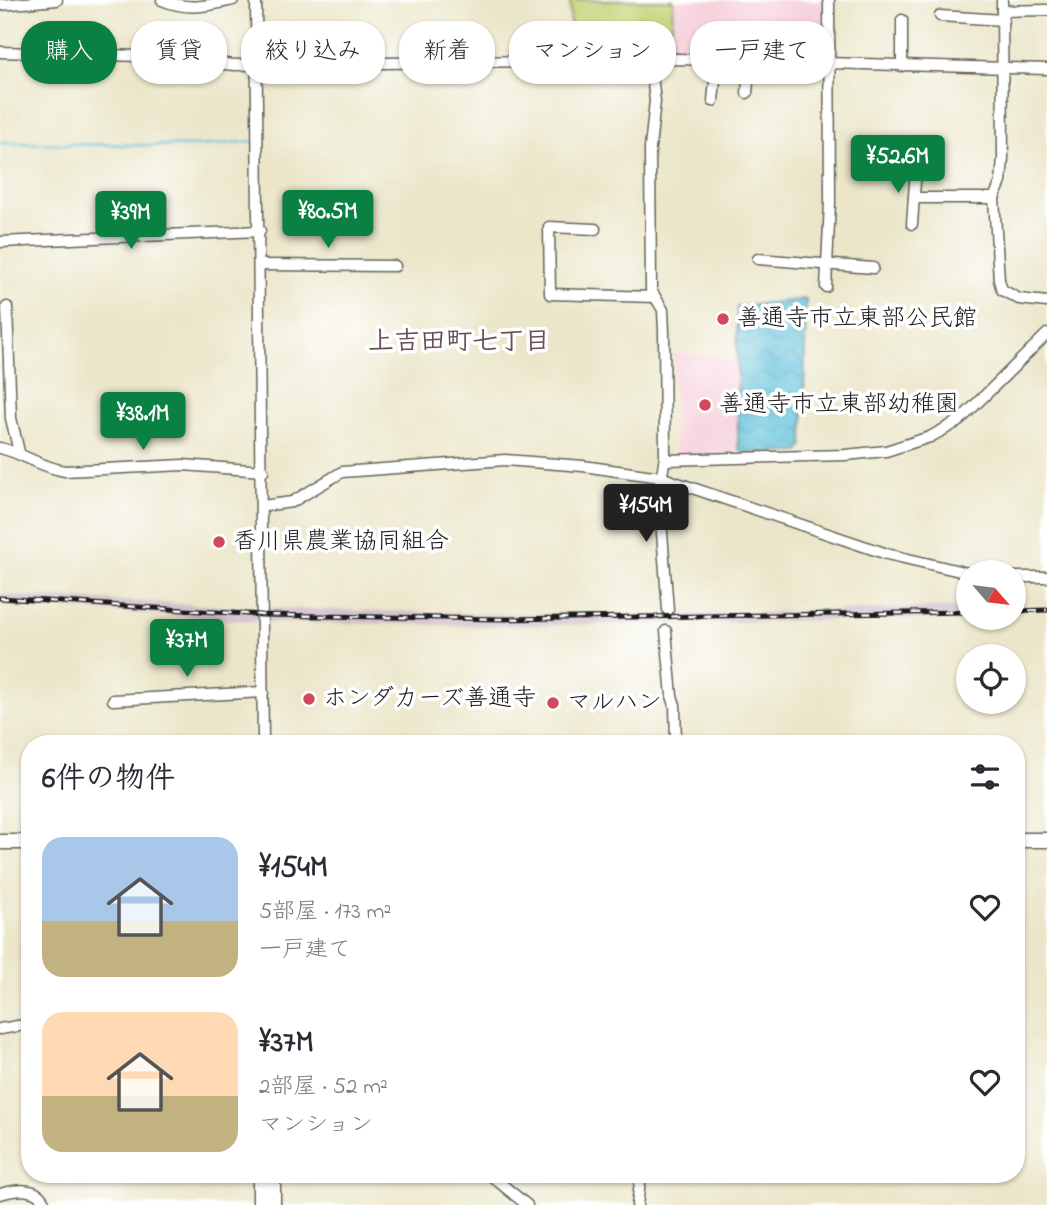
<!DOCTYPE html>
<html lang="ja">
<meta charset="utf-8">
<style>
:root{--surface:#fff;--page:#f7f7f7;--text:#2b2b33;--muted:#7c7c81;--accent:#0b8043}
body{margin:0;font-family:"Indie Flower","Klee One",sans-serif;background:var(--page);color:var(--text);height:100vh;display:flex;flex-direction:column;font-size:26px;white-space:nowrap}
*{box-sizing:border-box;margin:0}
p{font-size:23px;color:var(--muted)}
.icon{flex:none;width:38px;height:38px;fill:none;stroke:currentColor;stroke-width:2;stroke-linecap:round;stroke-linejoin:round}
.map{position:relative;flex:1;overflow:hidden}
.details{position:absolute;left:21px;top:735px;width:1004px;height:448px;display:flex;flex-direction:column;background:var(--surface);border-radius:28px;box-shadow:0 2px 5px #0004}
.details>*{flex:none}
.hud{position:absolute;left:21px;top:21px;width:1006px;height:63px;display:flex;gap:14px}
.needle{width:46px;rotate:118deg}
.controls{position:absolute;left:956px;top:560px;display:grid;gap:14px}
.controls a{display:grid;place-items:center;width:70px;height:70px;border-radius:50%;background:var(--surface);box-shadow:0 2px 5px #0004;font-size:35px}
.price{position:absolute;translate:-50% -60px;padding:0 16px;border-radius:7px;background:var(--accent);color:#fff;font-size:23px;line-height:46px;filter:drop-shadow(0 2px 4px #0008)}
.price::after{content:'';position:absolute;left:50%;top:42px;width:21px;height:16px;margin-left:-10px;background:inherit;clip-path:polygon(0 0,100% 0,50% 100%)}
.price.on{background:#222;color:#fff}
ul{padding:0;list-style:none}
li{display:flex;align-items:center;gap:21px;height:175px;padding:0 21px}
li span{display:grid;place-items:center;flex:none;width:196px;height:140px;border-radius:21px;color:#555}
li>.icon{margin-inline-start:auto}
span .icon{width:84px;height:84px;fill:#fffc;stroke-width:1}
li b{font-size:30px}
h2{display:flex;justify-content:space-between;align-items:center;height:84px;padding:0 21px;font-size:30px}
.chip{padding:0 24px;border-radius:28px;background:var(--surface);box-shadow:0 2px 5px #0004;font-size:24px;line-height:63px}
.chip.on{background:var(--accent);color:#fff}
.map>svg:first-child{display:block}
</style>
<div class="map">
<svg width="1047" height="1205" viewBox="0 0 1047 1205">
<defs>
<pattern id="water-waves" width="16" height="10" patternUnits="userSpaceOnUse" patternTransform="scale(1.75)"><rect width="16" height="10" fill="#5cc0da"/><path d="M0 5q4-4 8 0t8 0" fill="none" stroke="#4fa4ba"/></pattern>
</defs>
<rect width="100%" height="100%" fill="#fff"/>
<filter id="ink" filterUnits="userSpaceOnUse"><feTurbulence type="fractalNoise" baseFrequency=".0143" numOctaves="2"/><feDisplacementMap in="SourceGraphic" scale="14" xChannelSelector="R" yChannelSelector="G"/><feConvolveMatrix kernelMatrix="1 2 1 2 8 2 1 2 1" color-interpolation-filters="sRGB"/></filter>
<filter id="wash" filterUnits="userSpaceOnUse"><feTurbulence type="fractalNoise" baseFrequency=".00686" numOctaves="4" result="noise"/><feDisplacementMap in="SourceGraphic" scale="28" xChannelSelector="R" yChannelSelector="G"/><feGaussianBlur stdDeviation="1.57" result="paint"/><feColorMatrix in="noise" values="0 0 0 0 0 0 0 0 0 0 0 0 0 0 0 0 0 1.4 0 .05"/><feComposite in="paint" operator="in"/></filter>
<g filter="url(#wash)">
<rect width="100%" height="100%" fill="#ebe6c9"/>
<!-- built -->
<g fill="#f6cfd9">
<path d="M 570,0 L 825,0 L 822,49 L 818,59 L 641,54 L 573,56 L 569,54 Z"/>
<path d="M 673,354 L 714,354 L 714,359 L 736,359 L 736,455 L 678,457 L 674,450 Z"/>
</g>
<!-- industrial -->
<path fill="#d1bdcb" d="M 0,595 L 262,608 L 503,614 L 666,615 L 968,607 L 968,618 L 502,626 L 262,622 L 0,604 Z"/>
<!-- pitch -->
<path fill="#c2cf70" stroke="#6f7646" stroke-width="2" d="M 570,0 L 673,0 L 671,55 L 571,55 Z"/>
<!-- water -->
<path fill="url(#water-waves)" stroke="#3c6e7b" stroke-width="2" d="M 806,299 L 803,445 L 799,452 L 742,453 L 738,446 L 737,307 Z"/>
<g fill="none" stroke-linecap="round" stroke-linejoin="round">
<!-- stream -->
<path stroke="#5cc0da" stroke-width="2.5" d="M 0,143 L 197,146 L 255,141"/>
</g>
</g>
<g filter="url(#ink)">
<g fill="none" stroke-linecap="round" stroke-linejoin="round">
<defs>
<g id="minor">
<path d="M 162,0 C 189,11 206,6 233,0"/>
<path d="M 256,0 L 263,744"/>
<path d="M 1002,0 L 1003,158 L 1001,182 L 994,198 L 999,280 L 1002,290 L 1019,299 L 1047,302"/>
<path d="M 0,5 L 57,0"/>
<path d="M 1002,11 L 1047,10"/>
<path d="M 940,16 L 1003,20"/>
<path d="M 902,20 L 902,66"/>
<path d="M 0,52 L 141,56 L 235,65 L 677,59 L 1047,69"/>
<path d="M 650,59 L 655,101 L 650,148 L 651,290 L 663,310 L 664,332 L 665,456 L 659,494 L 668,610"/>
<path d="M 747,93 L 750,61"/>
<path d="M 713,101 L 717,60"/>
<path d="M 914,198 L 994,198"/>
<path d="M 912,224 L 916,168"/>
<path d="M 595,229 L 549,227 L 550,294 L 655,297"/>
<path d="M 0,242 L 260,231"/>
<path d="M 758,259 L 873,268"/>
<path d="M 261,265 L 395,266"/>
<path d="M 826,287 L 830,202 L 829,0"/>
<path d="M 7,307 L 11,418 L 19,452"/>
<path d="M 0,448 C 23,453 40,467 65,471 L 183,465 L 263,471"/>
<path d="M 665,460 L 845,455 L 886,451 L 930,437 L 959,421 L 1047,334"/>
<path d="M 262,506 L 292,502 L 342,472 L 505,460 L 583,466 L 660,477 L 887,554 L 968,573"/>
<path d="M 1013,577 L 1047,577"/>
<path d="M 666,631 L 672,696 L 675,705 L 676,744"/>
<path d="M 113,700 L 263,692"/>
<path d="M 0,1029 L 30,1024"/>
<path d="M 489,1174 L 527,1205"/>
<path d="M 0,1194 C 15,1190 39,1185 45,1205"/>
<path d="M 637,1205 L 641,1174"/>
</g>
<g id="major">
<path d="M 1017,840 L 1047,840"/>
<path d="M 0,842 L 30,842"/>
<path d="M 260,1174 L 260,1205"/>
<path d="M 273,1174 L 273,1205"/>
</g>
</defs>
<!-- minor casing -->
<use href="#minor" stroke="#646359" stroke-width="13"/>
<!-- major casing -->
<use href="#major" stroke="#646359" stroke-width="17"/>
<!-- minor -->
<use href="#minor" stroke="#fff" stroke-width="10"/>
<!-- major -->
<use href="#major" stroke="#fff" stroke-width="14"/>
<defs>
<g id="rail">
<path d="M 0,598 L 262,615 L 502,619 L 968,612"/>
<path d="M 1013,611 L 1047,610"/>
</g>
</defs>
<!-- rail casing -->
<use href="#rail" stroke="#1c1c1c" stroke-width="5"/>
<!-- rail -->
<use href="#rail" stroke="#fff" stroke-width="2.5" stroke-dasharray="8" stroke-linecap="butt"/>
</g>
</g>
<!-- markers -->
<g fill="#d1495b" stroke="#fff" stroke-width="2.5">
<circle cx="723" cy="319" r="7"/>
<circle cx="705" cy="405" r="7"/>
<circle cx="219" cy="542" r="7"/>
<circle cx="309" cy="699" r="7"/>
<circle cx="553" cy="703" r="7"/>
</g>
<g text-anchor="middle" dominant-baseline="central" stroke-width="7" stroke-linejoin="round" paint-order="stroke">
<!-- poi labels -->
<g font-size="24" fill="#1c1c1c" stroke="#fff" text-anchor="start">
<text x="737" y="319">善通寺市立東部公民館</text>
<text x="719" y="405">善通寺市立東部幼稚園</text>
<text x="233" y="542">香川県農業協同組合</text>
<text x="323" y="699">ホンダカーズ善通寺</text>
<text x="567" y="703">マルハン</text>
</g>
<!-- neighbourhood labels -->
<g font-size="26" font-weight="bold" fill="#694e56" stroke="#fff">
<text x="459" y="343">上吉田町七丁目</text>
</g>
</g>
</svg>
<div class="controls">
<a><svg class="needle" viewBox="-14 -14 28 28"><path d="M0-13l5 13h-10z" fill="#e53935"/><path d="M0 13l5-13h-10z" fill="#7c7c81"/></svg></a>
<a><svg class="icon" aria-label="locate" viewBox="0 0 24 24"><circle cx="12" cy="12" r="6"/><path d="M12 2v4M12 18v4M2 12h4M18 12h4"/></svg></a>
</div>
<b class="price" style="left:898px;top:195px">¥52.6M</b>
<b class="price" style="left:328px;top:250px">¥80.5M</b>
<b class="price" style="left:131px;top:251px">¥39M</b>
<b class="price" style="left:143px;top:452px">¥38.1M</b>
<b class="price on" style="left:646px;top:544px">¥154M</b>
<b class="price" style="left:187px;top:679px">¥37M</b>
<div class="hud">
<a class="chip on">購入</a>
<a class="chip">賃貸</a>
<a class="chip">絞り込み</a>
<a class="chip">新着</a>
<a class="chip">マンション</a>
<a class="chip">一戸建て</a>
</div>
<section class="details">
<h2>6件の物件<svg class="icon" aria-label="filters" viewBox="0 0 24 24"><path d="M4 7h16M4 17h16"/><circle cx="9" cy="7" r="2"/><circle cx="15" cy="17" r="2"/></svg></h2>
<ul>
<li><span style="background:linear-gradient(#a9c7e8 60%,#c2b280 0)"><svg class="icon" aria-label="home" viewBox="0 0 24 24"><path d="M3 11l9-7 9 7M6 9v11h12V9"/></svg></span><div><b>¥154M</b><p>5部屋 · 173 m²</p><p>一戸建て</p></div><svg class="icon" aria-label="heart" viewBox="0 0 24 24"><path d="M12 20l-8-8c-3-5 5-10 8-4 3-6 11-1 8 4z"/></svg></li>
<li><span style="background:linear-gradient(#ffd9b3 60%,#c2b280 0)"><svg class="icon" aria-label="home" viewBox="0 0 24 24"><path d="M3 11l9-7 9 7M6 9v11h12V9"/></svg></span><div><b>¥37M</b><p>2部屋 · 52 m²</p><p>マンション</p></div><svg class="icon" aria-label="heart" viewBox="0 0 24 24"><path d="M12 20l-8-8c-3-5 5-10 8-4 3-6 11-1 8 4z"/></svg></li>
</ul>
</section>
</div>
